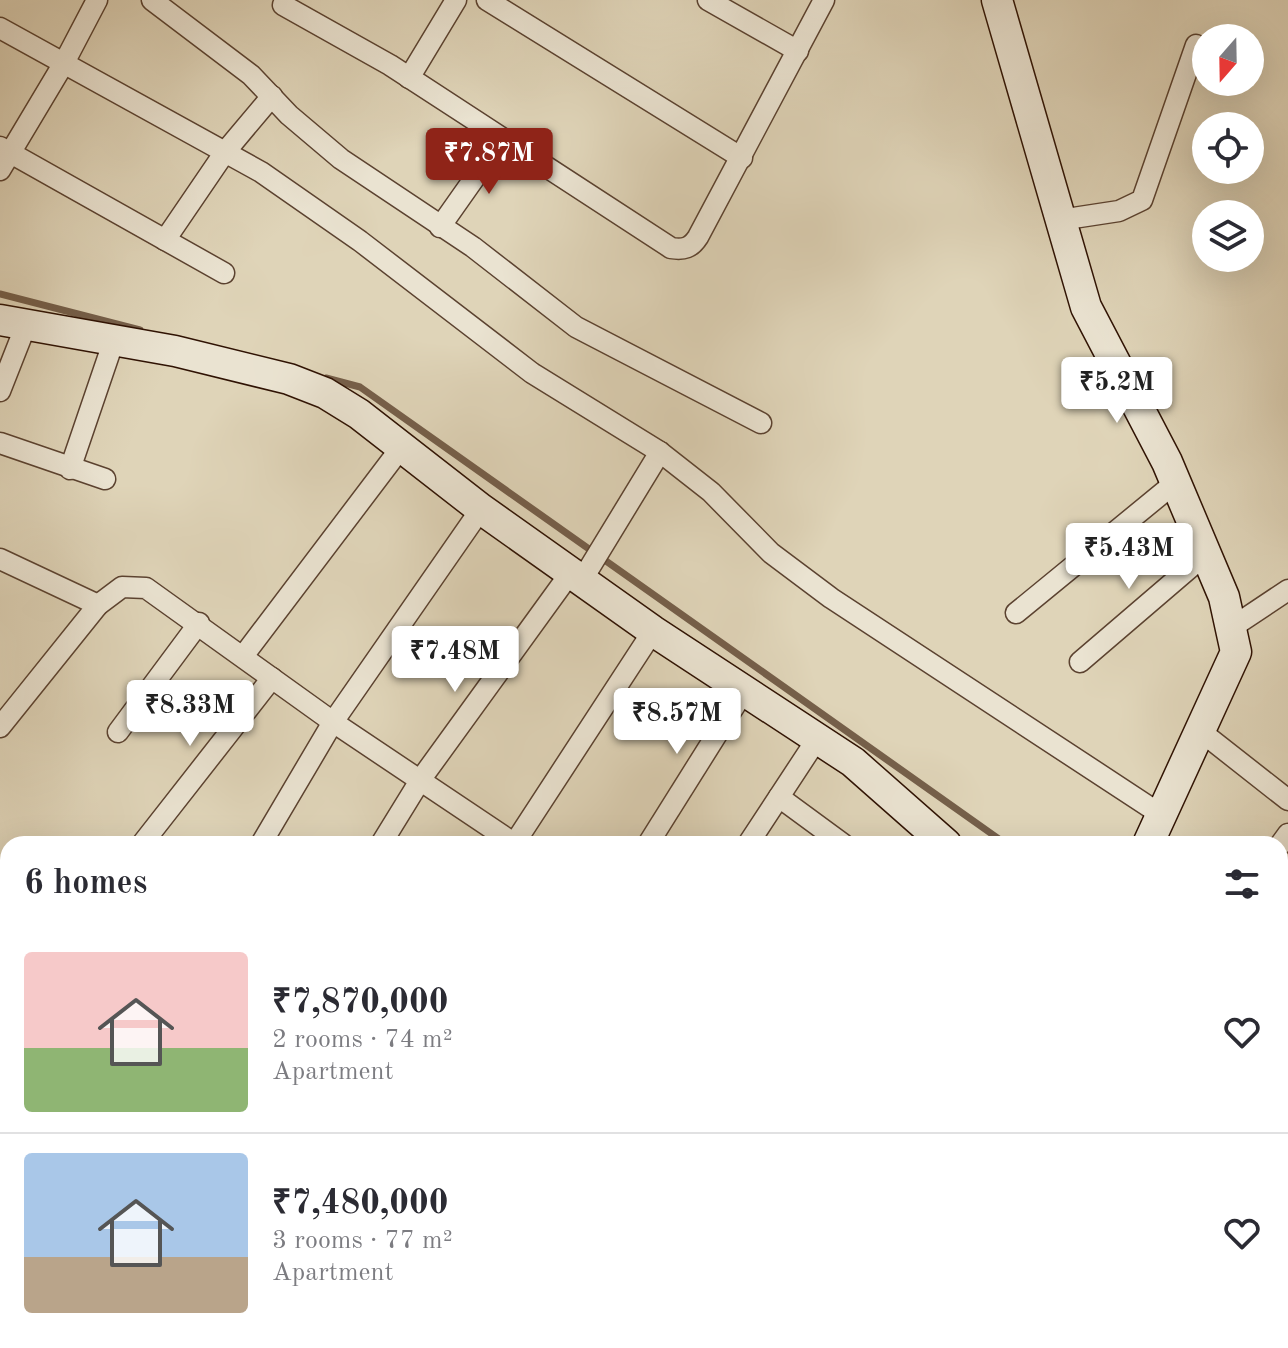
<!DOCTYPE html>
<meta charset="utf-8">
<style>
:root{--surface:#fff;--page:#f2f2f3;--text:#2b2b33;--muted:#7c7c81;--line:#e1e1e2;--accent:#8f2418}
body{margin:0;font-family:"Old Standard TT",serif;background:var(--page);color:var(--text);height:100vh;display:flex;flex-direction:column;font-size:30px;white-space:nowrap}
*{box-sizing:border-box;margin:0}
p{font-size:26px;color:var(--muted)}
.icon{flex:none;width:44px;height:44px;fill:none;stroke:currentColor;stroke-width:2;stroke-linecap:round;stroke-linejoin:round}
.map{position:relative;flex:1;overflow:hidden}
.side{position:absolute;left:0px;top:836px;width:1288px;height:512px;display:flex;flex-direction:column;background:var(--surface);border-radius:24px 24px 0 0;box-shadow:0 8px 32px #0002}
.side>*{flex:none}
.needle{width:52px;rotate:200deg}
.tools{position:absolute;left:1192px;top:24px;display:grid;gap:16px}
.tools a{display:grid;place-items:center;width:72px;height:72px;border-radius:50%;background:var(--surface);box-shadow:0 8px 32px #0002;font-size:40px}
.price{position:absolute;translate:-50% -68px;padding:0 18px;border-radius:8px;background:#fff;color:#222;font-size:26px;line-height:52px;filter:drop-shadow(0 2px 4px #0008)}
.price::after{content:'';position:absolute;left:50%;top:48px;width:24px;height:18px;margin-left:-12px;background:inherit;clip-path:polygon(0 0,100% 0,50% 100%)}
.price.current{background:var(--accent);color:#fff}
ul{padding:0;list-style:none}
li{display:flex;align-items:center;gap:24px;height:200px;padding:0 24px}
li+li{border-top:2px solid var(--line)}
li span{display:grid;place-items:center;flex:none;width:224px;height:160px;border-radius:8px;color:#555}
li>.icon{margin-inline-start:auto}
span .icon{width:96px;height:96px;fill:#fffc;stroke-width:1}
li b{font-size:34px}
h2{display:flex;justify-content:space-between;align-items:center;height:96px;padding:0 24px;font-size:34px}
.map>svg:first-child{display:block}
</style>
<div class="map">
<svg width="1288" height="1348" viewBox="0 0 1288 1348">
<rect width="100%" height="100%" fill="#dfd4b8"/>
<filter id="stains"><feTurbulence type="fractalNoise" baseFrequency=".0025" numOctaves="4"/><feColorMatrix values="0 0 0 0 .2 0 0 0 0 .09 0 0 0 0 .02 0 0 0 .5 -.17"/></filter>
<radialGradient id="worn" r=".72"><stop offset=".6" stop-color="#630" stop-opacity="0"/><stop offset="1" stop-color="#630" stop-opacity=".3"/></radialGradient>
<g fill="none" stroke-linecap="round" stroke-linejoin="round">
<!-- stream -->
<g stroke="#755f4a" stroke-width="7">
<path d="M 0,294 L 140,330"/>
<path d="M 326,378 L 360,387 L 1006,844"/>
<path d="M 1280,1030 L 1288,1035"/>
</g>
<defs>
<g id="street">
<path d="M 152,0 L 251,75 L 289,115 L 341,159 L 473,247 L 576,327 L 761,423"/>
<path d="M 487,0 L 742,158"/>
<path d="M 708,0 L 798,51"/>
<path d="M 283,5 L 390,65 L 671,248 C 684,250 691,248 698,237 L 824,0"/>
<path d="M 0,28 L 261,172 L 360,241 L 532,373 L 660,452 L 711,492 L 771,553 L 831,598 L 1160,814"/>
<path d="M 409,78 L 456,0"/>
<path d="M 0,147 L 224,273"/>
<path d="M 0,170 L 64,63 L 97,0"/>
<path d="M 1060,220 L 1119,211 L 1142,200 L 1196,45"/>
<path d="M 440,227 L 502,139"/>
<path d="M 165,240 L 225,152 L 272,96"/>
<path d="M 0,391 L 26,325"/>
<path d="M 0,443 L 105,479"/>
<path d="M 70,469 L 114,340"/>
<path d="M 0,559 L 98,605"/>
<path d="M 582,580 L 660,452"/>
<path d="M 1016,613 L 1176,482"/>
<path d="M 1231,628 L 1288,590"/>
<path d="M 244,655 L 400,449"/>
<path d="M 1080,662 L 1206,554"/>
<path d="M 0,727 L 98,605 L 122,587 L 146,588 L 333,722 L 515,844"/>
<path d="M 1199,730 L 1288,800"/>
<path d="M 118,732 L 199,623"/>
<path d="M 779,797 L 843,844"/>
<path d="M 142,844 L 272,678"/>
<path d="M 261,844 L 333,722 L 481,509"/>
<path d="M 381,844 L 421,779 L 571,572"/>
<path d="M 514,844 L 653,631"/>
<path d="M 648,844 L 744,691"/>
<path d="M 748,844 L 817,739"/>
<path d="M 1280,845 L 1288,834"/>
<path d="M 221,1340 L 227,1348"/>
<path d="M 704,1340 L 715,1348"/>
<path d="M 625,1348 L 634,1340"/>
</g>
<g id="secondary">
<path d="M 997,0 L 1086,307 L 1167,462 L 1224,597 L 1236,652 L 1148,844"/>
<path d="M 0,320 L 175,351 L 289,379 L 325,393 L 359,414 L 481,509 L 653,631 L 853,762 L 946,844"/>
<path d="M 1280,1062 L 1288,1067"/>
</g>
</defs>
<!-- street casing -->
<use href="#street" stroke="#5b4230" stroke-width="23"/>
<!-- secondary casing -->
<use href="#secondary" stroke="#2f1203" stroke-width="33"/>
<!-- street -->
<use href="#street" stroke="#eae3d1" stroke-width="20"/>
<!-- secondary -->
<use href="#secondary" stroke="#eae3d1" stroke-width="30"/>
</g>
<rect width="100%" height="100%" filter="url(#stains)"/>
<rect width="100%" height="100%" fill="url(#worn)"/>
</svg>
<div class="tools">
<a><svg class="needle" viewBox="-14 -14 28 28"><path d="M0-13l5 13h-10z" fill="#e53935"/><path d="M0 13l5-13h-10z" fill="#7c7c81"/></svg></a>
<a><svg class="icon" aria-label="locate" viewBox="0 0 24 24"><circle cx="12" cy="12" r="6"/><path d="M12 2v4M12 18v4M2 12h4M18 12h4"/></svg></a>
<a><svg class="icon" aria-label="layers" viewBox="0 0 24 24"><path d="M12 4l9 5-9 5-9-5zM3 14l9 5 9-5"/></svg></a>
</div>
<b class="price current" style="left:489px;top:196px">₹7.87M</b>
<b class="price" style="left:1117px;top:425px">₹5.2M</b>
<b class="price" style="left:1129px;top:591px">₹5.43M</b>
<b class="price" style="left:455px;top:694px">₹7.48M</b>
<b class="price" style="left:190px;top:748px">₹8.33M</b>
<b class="price" style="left:677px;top:756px">₹8.57M</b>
<section class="side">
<h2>6 homes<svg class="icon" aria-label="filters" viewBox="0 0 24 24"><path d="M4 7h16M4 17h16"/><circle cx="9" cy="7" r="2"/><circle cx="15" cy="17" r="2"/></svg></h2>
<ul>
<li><span style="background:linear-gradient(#f6c9c9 60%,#8fb573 0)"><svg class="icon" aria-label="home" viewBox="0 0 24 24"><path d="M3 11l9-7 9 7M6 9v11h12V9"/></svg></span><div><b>₹7,870,000</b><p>2 rooms · 74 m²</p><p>Apartment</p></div><svg class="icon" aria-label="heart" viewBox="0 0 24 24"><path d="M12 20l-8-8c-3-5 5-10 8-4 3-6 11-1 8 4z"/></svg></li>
<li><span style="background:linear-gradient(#a9c7e8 65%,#b9a48a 0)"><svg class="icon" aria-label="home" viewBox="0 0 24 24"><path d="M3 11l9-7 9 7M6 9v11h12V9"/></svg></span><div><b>₹7,480,000</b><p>3 rooms · 77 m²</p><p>Apartment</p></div><svg class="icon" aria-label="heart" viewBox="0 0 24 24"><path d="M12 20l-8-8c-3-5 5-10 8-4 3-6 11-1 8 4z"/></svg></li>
</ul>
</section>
</div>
